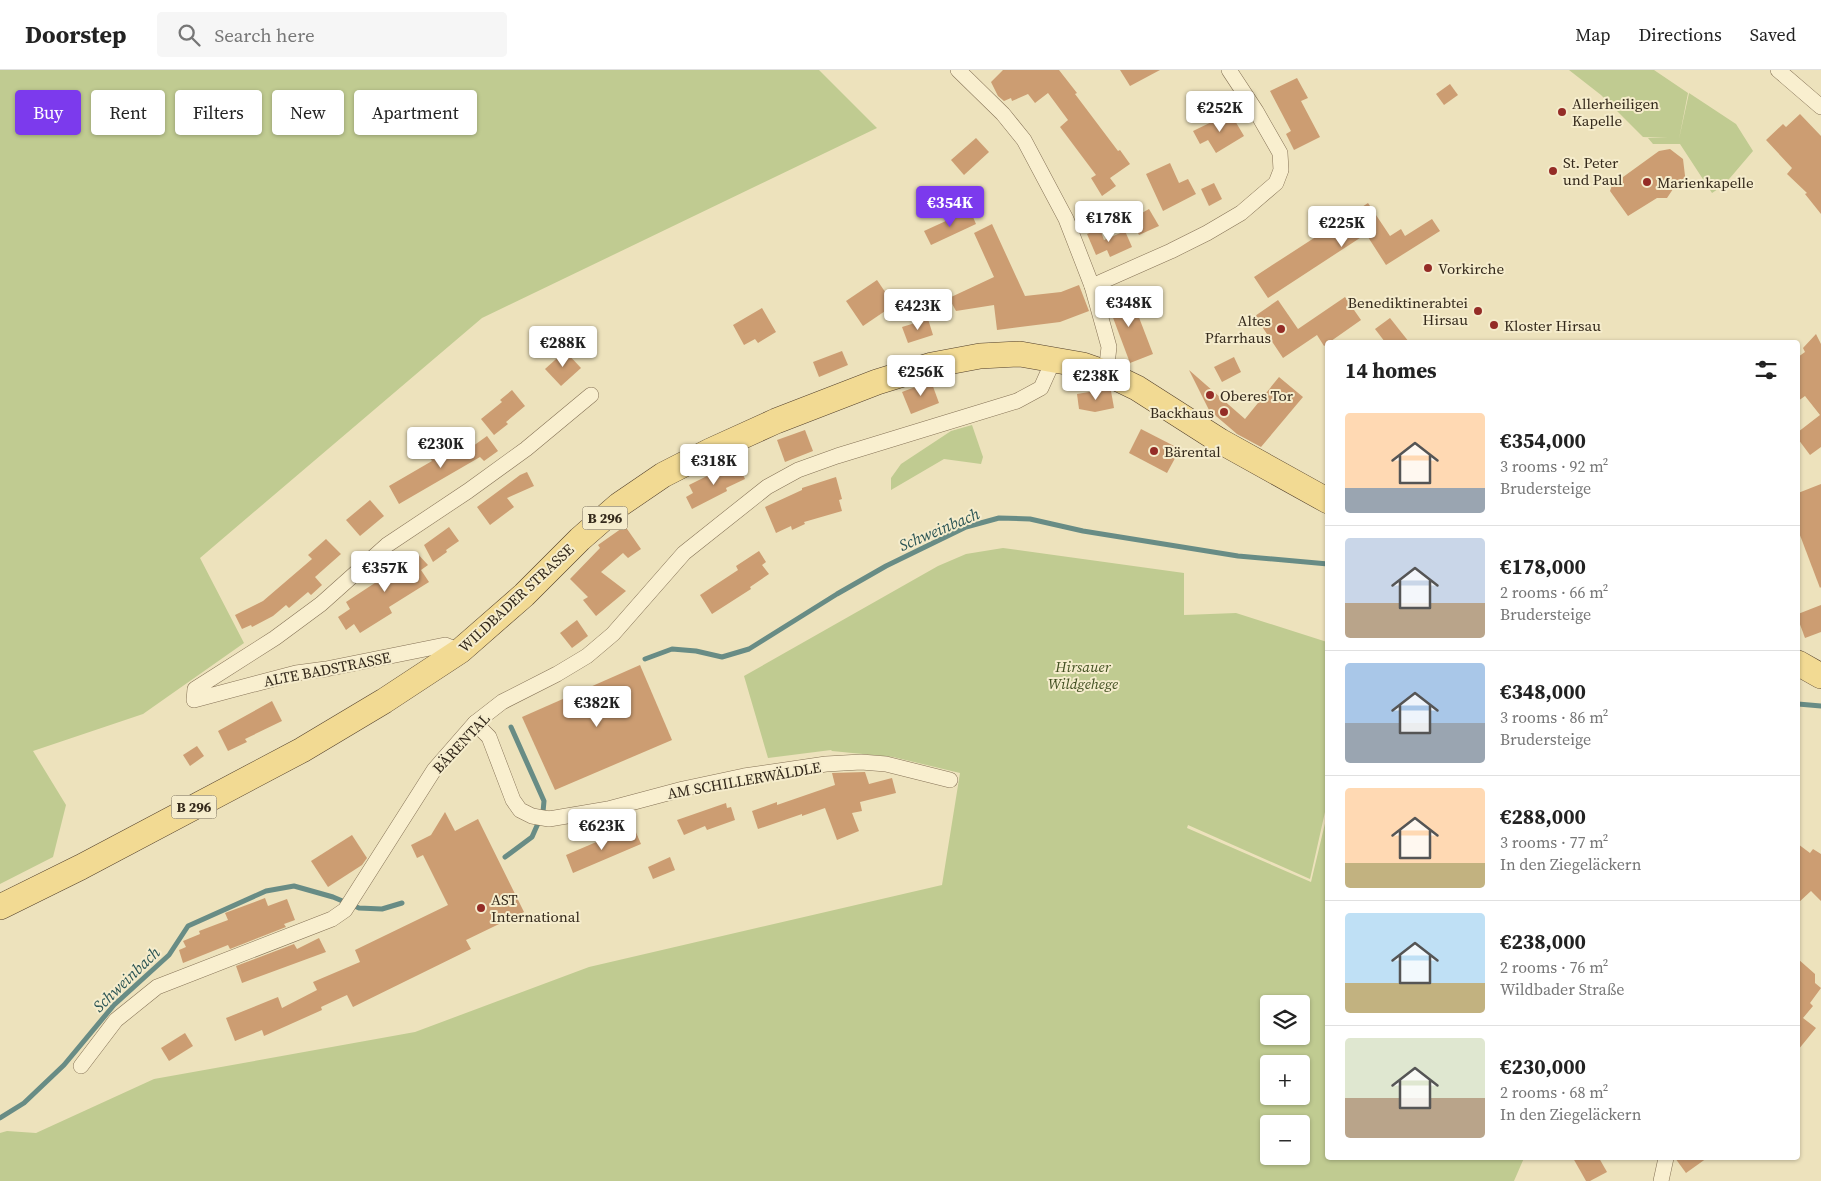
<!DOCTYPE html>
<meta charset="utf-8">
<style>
:root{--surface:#fff;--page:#f6f6f6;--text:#222;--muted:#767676;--line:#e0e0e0;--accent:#7c3aed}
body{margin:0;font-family:"Source Serif 4",serif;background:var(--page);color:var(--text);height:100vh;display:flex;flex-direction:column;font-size:19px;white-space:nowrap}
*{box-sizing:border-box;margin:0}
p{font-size:16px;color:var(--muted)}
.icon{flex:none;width:28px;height:28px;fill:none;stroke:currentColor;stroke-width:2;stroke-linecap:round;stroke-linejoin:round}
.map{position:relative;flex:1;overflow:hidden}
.details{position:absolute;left:1325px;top:270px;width:475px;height:820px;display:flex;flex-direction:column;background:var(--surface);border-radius:5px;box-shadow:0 1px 4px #0004}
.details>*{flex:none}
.guide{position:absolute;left:15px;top:20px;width:475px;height:45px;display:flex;gap:10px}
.tools{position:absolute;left:1260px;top:925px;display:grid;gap:10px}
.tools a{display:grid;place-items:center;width:50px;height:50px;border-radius:5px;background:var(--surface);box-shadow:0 1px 4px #0004;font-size:25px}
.price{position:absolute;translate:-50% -42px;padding:0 11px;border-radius:5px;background:#fff;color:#222;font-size:16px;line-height:32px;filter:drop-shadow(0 1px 2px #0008)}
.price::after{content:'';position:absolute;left:50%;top:30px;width:15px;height:11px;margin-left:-8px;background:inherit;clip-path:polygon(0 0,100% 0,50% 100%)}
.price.current{background:var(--accent);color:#fff}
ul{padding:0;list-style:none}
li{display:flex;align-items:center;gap:15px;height:125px;padding:0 20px}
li+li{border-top:1px solid var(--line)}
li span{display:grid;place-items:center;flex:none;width:140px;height:100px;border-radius:5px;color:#555}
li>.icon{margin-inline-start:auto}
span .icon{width:60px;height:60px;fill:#fffc;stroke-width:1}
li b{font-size:21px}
h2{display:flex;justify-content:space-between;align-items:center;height:60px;padding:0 20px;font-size:21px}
.tag{padding:0 18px;border-radius:5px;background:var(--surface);box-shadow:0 1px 4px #0004;font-size:18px;line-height:45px}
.tag.current{background:var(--accent);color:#fff}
header{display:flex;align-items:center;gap:30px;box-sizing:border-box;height:70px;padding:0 25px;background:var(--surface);border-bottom:1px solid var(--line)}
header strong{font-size:24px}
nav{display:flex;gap:28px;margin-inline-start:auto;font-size:18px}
.search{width:350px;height:45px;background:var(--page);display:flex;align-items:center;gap:12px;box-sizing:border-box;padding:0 18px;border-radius:5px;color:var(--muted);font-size:19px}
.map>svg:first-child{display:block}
</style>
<header>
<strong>Doorstep</strong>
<div class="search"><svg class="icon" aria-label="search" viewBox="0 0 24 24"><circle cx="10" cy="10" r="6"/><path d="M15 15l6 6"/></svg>Search here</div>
<nav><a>Map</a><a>Directions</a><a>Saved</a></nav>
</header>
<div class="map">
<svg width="1821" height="1111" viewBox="0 0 1821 1111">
<rect width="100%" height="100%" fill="#ede2bc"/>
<!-- green -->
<g fill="#c0cb91" fill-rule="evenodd">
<path d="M 0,0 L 819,0 L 877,58 L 482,248 L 200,488 L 244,573 L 143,644 L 33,681 L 66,735 L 53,787 L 0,814 Z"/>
<path d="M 1569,0 L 1654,0 L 1688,23 L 1679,69 L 1689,23 L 1736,54 L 1753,81 L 1724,115 L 1712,123 L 1680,74 L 1653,74 L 1648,68 L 1668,68 L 1643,67 L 1601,25 Z"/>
<path d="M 972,355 L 983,387 L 981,394 L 944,389 L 891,420 L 891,408 L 901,394 L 951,361 Z"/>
<path d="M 1003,478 L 1184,503 L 1184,545 L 1236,543 L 1327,572 L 1327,733 L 1310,809 L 1188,755 L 1187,758 L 1311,812 L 1327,745 L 1328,1088 L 1524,1088 L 1514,1111 L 0,1111 L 0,1063 L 7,1061 L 36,1063 L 154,1009 L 415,962 L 589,897 L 942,815 L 960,703 L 893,687 L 832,681 L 831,680 L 768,688 L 744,606 L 938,496 L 966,484 ZM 1269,934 L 1301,934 L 1301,966 L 1269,966 ZM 1269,994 L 1301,994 L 1301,1026 L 1269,1026 ZM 1269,1054 L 1301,1054 L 1301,1086 L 1269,1086 Z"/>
</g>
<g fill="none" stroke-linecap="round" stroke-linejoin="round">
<!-- stream -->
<g stroke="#688c85" stroke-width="5">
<path d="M 645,589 L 672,579 L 696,581 L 722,587 L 749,579 L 837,524 L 886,496 L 966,457 L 999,448 L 1030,449 L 1083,461 L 1238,486 L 1328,494"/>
<path d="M 1798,634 L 1821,636"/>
<path d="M 505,787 L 532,767 L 543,742 L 544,731 L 511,657"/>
<path d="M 0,1048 L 24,1033 L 64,995 L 114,935 L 169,885 L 188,856 L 266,821 L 294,816 L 333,827 L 359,838 L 382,839 L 402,833"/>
</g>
</g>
<!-- building -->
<g fill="#cc9d72">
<path d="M 1003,0 L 1059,0 L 1077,23 L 1075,24 L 1118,81 L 1120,80 L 1130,94 L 1110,108 L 1116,116 L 1102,126 L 1091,108 L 1096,105 L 1060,57 L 1068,50 L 1048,23 L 1035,33 L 1028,24 L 1012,31 L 1011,28 L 1004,31 L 998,26 L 991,12 Z"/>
<path d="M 1120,0 L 1160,0 L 1130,16 Z"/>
<path d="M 1297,8 L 1308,28 L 1301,31 L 1320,67 L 1294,80 L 1286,64 L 1291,61 L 1270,21 Z"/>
<path d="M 1450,14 L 1458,25 L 1444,35 L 1436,24 Z"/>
<path d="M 1231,44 L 1244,66 L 1216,83 L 1208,70 L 1200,74 L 1193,61 L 1222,47 L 1223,49 Z"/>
<path d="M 1800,44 L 1821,66 L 1821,144 L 1805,124 L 1807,123 L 1787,104 L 1792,98 L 1766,70 L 1783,54 L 1786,57 Z"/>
<path d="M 976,68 L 989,82 L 964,105 L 951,90 Z"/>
<path d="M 1670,79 L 1683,89 L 1686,114 L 1679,110 L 1667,128 L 1657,128 L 1628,146 L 1610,121 L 1612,115 L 1659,81 Z"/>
<path d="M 1170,93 L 1179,113 L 1188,109 L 1196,124 L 1163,141 L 1146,104 Z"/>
<path d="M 1214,113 L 1222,129 L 1209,136 L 1201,119 Z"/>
<path d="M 1368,133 L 1390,166 L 1401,159 L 1405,166 L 1432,149 L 1440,161 L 1386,195 L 1366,164 L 1268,228 L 1254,207 Z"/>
<path d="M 1149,139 L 1159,156 L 1139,165 L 1131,149 Z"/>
<path d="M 970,140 L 976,154 L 931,175 L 924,161 Z"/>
<path d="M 992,154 L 1025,226 L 1061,222 L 1079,215 L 1089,241 L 1060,252 L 997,260 L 994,235 L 956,241 L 949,228 L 994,207 L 974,163 Z"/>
<path d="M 1100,159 L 1104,170 L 1125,161 L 1132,177 L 1110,187 L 1107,180 L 1096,185 L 1087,164 Z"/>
<path d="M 877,210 L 894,235 L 863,256 L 846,231 Z"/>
<path d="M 1126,222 L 1132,238 L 1135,237 L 1153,284 L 1130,293 L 1106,229 Z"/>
<path d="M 1345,227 L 1361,250 L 1324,276 L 1317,265 L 1283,288 L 1255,246 L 1278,230 L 1298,259 Z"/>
<path d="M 762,238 L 776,262 L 758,273 L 755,269 L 744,275 L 733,255 Z"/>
<path d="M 1390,248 L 1409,272 L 1385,272 L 1375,259 Z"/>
<path d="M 928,249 L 933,265 L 908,273 L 902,257 Z"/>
<path d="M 1816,264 L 1821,274 L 1821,377 L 1810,385 L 1798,369 L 1798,362 L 1820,345 L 1805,326 L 1798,331 L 1798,287 L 1805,282 L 1803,278 Z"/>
<path d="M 565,281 L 581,298 L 561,316 L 545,299 Z"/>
<path d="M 842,281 L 848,295 L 819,307 L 813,292 Z"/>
<path d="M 1234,287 L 1241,302 L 1222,312 L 1214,297 Z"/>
<path d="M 1189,300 L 1245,349 L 1279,307 L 1303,327 L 1261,377 L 1237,364 L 1209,340 Z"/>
<path d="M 931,311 L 939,333 L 911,344 L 902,322 Z"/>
<path d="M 1107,319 L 1111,321 L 1114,338 L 1095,342 L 1079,339 L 1077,324 Z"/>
<path d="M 512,320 L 525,336 L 506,352 L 508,354 L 494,365 L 481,349 L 502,332 L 500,330 Z"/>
<path d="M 1141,359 L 1180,379 L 1167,403 L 1129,383 Z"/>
<path d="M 805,360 L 813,381 L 785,392 L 777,370 Z"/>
<path d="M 487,366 L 498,381 L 484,391 L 480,387 L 399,434 L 389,416 L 432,391 L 430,388 L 456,374 L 462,384 Z"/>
<path d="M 738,394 L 745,409 L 726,418 L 727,421 L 692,439 L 686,427 L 693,423 L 689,415 L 717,401 L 718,403 Z"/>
<path d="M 527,402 L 534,416 L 507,428 L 514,437 L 490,455 L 477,437 L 520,405 Z"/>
<path d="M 836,407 L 842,429 L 839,430 L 842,441 L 804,452 L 805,454 L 792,460 L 791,456 L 776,463 L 765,437 L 802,420 L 802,418 Z"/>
<path d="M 1821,414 L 1821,517 L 1820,518 L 1798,460 L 1798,423 Z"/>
<path d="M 370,430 L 384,446 L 360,466 L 346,450 Z"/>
<path d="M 625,456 L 641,479 L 628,488 L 623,483 L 601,502 L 626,521 L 596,546 L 583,530 L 588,527 L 570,509 L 600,478 L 598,475 Z"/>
<path d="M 449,457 L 459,471 L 446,480 L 447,482 L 433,492 L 424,475 Z"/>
<path d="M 326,469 L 341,484 L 315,507 L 322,515 L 311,525 L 308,522 L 289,538 L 286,535 L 273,546 L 252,557 L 251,555 L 242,559 L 235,545 L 263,531 L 312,489 L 308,485 Z"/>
<path d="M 415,481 L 428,495 L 421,500 L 429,512 L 389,537 L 392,543 L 360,563 L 354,554 L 346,560 L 338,547 L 350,539 L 346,532 L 384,507 L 381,502 Z"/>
<path d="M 759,481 L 766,492 L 762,495 L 769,504 L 750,517 L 751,519 L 712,544 L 700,525 L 738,500 L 736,496 Z"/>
<path d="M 1821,535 L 1821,562 L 1805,568 L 1798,549 L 1798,544 Z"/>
<path d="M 577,550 L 588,566 L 572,578 L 560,563 Z"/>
<path d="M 640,595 L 672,670 L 555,720 L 522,647 Z"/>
<path d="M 272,631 L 282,651 L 245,669 L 247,672 L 228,681 L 218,661 Z"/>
<path d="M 197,676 L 204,686 L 190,696 L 183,685 Z"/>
<path d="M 865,702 L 869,714 L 892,708 L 896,723 L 860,732 L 862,741 L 852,743 L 859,761 L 837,770 L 825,738 L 802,746 L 802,744 L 758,759 L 752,741 L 777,732 L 777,735 L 835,715 L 832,703 Z"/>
<path d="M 726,733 L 727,738 L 731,737 L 735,750 L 707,760 L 705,756 L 684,765 L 677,750 Z"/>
<path d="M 445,742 L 455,761 L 478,749 L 524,842 L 466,870 L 471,879 L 353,937 L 347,925 L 321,937 L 322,940 L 264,966 L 262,960 L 235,971 L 226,948 L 278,927 L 282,938 L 317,920 L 313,912 L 360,892 L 355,880 L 448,835 L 423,785 L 417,788 L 411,775 L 431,765 Z"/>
<path d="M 635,760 L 641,774 L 573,803 L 566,785 L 608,767 L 610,771 Z"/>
<path d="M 352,765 L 367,788 L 362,795 L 328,817 L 311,791 Z"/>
<path d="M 1798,774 L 1810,783 L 1813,779 L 1821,784 L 1821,831 L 1811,821 L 1798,833 Z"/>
<path d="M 670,787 L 675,800 L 653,809 L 648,797 Z"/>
<path d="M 265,828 L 268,836 L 287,829 L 295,850 L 284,854 L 286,857 L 230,879 L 228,875 L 183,893 L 179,880 L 186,877 L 183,871 L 200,864 L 199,861 L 228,850 L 225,843 Z"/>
<path d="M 319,868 L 326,882 L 242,913 L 236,896 L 294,874 L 297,879 Z"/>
<path d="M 1798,889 L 1815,904 L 1815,913 L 1821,918 L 1810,933 L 1813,936 L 1803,948 L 1816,958 L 1798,980 Z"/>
<path d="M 185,963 L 193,976 L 169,991 L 161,978 Z"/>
<path d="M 1573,1088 L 1599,1088 L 1607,1102 L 1590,1111 L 1586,1111 Z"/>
<path d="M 1675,1088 L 1707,1088 L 1686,1103 Z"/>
</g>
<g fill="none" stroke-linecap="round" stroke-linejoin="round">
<defs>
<g id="minor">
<path d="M 958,0 L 1003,44 L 1024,70 L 1066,149 L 1092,216 L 1109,277 L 1106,303"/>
<path d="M 1778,0 L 1821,37"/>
<path d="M 1092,216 L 1171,181 L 1207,163 L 1241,143 L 1276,113 L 1281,100 L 1280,83 L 1256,41 L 1229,0"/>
<path d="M 460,581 L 445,575 L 326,599 L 296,603 L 194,630 L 195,619 L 275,568 L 321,534 L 387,475 L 468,421 L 526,379 L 591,325"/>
<path d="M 475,653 L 489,667 L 513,730 L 520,740 L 532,746 L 549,749 L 608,739 L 683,719 L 744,706 L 826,694 L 861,692 L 886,694 L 950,710"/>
<path d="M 81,996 L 116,950 L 157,917 L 332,849 L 345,840 L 434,700 L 475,653 L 502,632 L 557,604 L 587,586 L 613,564 L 684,483 L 767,417 L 798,400 L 837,386 L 1017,331 L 1041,318 L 1054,289"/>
<path d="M 1661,1111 L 1666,1088"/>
</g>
<g id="primary">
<path d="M 1798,593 L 1821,606"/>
<path d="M 0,837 L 81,797 L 302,680 L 384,631 L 460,581 L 524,525 L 580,469 L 619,435 L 663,405 L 710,381 L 776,351 L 877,312 L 932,295 L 980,286 L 1020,284 L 1083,295 L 1106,303 L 1137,318 L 1220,371 L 1328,431"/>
</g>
</defs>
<!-- minor casing -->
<use href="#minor" stroke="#857256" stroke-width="16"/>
<!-- primary casing -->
<use href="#primary" stroke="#523f2b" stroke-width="26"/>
<!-- minor -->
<use href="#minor" stroke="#f9efcf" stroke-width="15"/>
<!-- primary -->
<use href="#primary" stroke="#f2da93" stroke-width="25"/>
</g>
<!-- markers -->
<g fill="#942c26" stroke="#f5eccc" stroke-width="2">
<circle cx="1562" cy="42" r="5"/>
<circle cx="1553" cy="101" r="5"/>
<circle cx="1647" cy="112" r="5"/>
<circle cx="1428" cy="198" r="5"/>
<circle cx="1478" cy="241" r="5"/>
<circle cx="1494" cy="255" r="5"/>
<circle cx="1281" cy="259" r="5"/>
<circle cx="1210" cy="325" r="5"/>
<circle cx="1224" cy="342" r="5"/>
<circle cx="1154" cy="381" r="5"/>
<circle cx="481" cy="838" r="5"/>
</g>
<g text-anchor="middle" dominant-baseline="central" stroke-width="4" stroke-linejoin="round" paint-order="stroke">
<!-- shield labels -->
<g fill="#f5eccc" stroke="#6e6450" stroke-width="1">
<rect x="582.5" y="436.5" width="45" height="23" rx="4"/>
<rect x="171.5" y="725.5" width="45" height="23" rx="4"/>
</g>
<g font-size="14" font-weight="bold" fill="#34291b">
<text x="605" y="448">B 296</text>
<text x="194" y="737">B 296</text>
</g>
<!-- poi labels -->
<g font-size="15" fill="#34291b" stroke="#f5eccc" text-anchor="start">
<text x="1572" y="33">Allerheiligen<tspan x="1572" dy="17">Kapelle</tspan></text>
<text x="1563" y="92">St. Peter<tspan x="1563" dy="17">und Paul</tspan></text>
<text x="1657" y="112">Marienkapelle</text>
<text x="1438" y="198">Vorkirche</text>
<text x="1468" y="232" text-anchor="end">Benediktinerabtei<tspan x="1468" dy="17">Hirsau</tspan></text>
<text x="1271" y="250" text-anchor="end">Altes<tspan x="1271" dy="17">Pfarrhaus</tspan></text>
<text x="1504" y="255">Kloster Hirsau</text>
<text x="1220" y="325">Oberes Tor</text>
<text x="1214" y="342" text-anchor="end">Backhaus</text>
<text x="1164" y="381">Bärental</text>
<text x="491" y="829">AST<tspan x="491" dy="17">International</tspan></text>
</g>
<!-- street labels -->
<g font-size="15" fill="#34291b" stroke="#f5eccc">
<text transform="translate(516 528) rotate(-43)">WILDBADER STRASSE</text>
<text transform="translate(327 599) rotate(-11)">ALTE BADSTRASSE</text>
<text transform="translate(461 673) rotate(-47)">BÄRENTAL</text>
<text transform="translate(744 710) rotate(-10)">AM SCHILLERWÄLDLE</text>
</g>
<!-- park labels -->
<g font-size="15" font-style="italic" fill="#425021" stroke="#f5eccc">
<text x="1083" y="596">Hirsauer<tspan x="1083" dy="17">Wildgehege</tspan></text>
</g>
<!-- water labels -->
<g font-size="16" font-style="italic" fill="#2a5454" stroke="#f5eccc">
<text transform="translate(939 459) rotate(-23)">Schweinbach</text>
<text transform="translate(126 909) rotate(-44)">Schweinbach</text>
</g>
</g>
</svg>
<div class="tools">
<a><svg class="icon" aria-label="layers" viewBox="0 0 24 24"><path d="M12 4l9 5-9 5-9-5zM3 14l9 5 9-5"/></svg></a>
<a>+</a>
<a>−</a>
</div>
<b class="price" style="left:1220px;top:63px">€252K</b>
<b class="price current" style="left:950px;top:158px">€354K</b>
<b class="price" style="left:1109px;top:173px">€178K</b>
<b class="price" style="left:1342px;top:178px">€225K</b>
<b class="price" style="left:1129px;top:258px">€348K</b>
<b class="price" style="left:918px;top:261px">€423K</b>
<b class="price" style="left:563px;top:298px">€288K</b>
<b class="price" style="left:921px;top:327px">€256K</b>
<b class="price" style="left:1096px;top:331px">€238K</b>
<b class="price" style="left:441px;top:399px">€230K</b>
<b class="price" style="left:714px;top:416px">€318K</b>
<b class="price" style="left:385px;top:523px">€357K</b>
<b class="price" style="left:597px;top:658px">€382K</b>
<b class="price" style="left:602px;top:781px">€623K</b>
<div class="guide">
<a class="tag current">Buy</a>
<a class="tag">Rent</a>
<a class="tag">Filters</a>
<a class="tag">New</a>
<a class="tag">Apartment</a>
</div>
<section class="details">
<h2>14 homes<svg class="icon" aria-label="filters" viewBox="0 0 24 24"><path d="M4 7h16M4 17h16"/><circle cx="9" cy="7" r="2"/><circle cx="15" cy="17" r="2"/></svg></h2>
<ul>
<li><span style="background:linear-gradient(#ffd9b3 75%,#9aa5b1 0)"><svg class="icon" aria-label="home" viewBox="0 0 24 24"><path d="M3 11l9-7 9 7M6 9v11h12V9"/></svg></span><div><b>€354,000</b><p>3 rooms · 92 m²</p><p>Brudersteige</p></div></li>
<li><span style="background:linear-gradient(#c9d6e8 65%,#b9a48a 0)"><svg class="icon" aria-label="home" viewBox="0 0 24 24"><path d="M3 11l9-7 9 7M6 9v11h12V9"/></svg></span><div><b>€178,000</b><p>2 rooms · 66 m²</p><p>Brudersteige</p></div></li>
<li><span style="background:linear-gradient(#a9c7e8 60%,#9aa5b1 0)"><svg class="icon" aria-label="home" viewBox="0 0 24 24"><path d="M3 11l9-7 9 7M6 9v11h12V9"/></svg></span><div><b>€348,000</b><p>3 rooms · 86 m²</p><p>Brudersteige</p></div></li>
<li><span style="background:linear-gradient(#ffd9b3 75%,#c2b280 0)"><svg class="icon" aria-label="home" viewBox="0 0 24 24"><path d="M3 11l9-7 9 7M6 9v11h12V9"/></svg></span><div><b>€288,000</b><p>3 rooms · 77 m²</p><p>In den Ziegeläckern</p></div></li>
<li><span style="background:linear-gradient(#bfe0f5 70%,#c2b280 0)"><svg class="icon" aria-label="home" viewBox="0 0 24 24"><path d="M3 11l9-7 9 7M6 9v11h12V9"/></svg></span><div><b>€238,000</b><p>2 rooms · 76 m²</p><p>Wildbader Straße</p></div></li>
<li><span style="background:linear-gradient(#dfe7d0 60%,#b9a48a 0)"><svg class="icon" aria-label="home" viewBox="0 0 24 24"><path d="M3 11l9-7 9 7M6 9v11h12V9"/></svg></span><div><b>€230,000</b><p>2 rooms · 68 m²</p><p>In den Ziegeläckern</p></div></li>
</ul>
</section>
</div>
